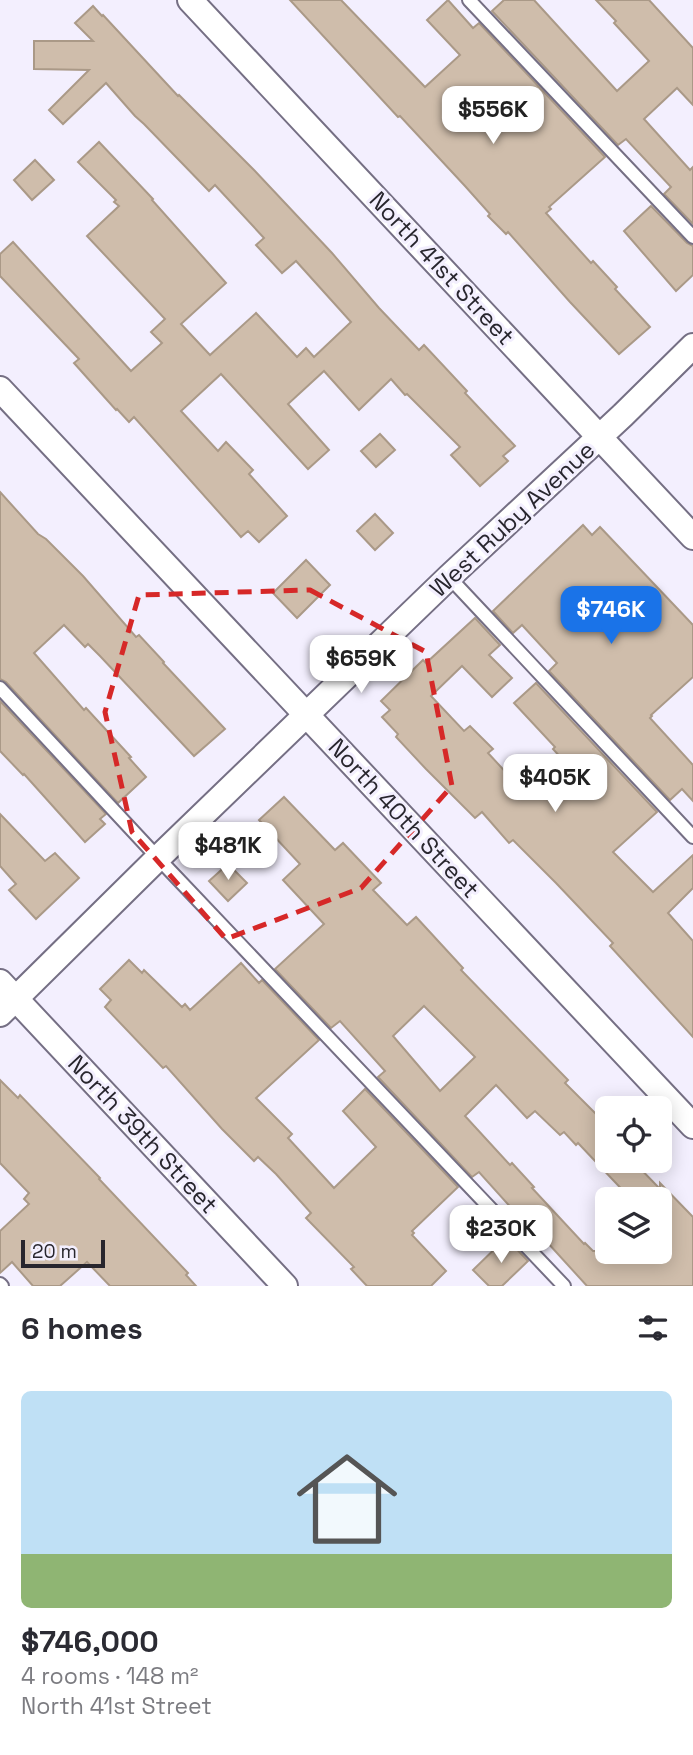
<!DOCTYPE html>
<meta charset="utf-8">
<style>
:root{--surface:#fff;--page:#f7f7f7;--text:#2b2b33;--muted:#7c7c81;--line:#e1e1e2;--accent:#1a73e8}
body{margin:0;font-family:"Space Grotesk",sans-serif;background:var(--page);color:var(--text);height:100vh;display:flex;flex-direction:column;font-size:26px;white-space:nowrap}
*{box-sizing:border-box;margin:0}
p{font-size:23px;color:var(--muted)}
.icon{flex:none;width:38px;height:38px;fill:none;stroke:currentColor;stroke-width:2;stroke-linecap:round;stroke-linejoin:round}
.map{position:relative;height:1286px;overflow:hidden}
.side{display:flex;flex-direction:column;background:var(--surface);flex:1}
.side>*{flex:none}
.tools{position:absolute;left:595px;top:1096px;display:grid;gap:14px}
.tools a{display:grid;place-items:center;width:77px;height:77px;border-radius:10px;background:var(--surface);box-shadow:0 4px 18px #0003;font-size:35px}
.scale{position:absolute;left:21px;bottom:18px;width:84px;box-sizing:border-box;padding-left:7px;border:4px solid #28262e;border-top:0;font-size:19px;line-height:24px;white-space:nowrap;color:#28262e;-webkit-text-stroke:5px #f3effe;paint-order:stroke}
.price{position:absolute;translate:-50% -60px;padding:0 16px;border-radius:14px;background:#fff;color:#222;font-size:23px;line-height:46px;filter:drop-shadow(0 2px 4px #0008)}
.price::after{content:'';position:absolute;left:50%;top:42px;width:21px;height:16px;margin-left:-10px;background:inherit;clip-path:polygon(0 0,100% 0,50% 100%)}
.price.current{background:var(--accent);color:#fff}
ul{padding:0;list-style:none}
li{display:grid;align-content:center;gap:14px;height:371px;padding:0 21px}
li+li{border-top:2px solid var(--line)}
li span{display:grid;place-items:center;height:217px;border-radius:10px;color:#555}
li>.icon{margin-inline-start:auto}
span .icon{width:126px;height:126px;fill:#fffc;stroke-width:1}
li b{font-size:30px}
h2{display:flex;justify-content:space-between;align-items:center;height:84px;padding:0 21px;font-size:30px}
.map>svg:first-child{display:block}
</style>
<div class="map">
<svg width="693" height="1286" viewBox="0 0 693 1286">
<rect width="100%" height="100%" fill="#f3effe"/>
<!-- building -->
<g fill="#cfbdab" stroke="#aa9987" stroke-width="2" fill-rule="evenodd">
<path d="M 290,0 L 341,0 L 425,87 L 460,55 L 427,20 L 448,0 L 473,28 L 479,23 L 605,157 L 549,207 L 551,209 L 546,213 L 591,263 L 593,261 L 617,287 L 615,289 L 650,327 L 619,354 L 570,302 L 508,232 L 506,234 L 488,216 L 490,214 L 465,186 L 400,116 L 398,117 Z"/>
<path d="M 504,0 L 534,0 L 617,91 L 649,61 L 614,23 L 616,21 L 596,0 L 649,0 L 693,48 L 693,105 L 677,88 L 644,119 L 690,170 L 693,167 L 693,224 L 664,194 L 671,187 L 626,139 L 618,145 L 492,11 Z"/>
<path d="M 93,6 L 102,16 L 103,15 L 178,96 L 179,95 L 254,170 L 332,253 L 379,308 L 419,350 L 424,345 L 467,391 L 465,393 L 515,446 L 503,456 L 508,461 L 480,486 L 451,455 L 460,447 L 407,394 L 405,395 L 391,379 L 359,410 L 324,371 L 288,404 L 329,450 L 308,469 L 221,374 L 181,411 L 218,451 L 226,442 L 253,470 L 249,474 L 287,516 L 259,542 L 248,531 L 241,537 L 134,417 L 129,422 L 117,409 L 116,410 L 74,363 L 79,359 L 0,276 L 0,254 L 13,242 L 131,371 L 162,343 L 151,332 L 165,319 L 87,236 L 119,206 L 114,202 L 116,200 L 78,162 L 99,142 L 153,199 L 152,200 L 226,283 L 181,324 L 210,355 L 256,313 L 297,357 L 306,348 L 314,357 L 351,322 L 296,261 L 282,273 L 256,245 L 264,238 L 215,185 L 209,191 L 144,124 L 135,116 L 106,83 L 63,124 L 49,110 L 89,70 L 34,69 L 34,41 L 93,41 L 75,23 Z"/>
<path d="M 35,160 L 54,180 L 32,200 L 14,180 Z"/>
<path d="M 651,206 L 687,243 L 693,246 L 693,275 L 676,291 L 624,231 Z"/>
<path d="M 380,434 L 395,450 L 376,467 L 361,451 Z"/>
<path d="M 0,492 L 38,534 L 46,539 L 83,576 L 136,637 L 139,635 L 164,662 L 163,663 L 225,729 L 194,756 L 100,656 L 88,644 L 85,647 L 64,625 L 34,653 L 84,710 L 86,708 L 131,757 L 129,758 L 146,777 L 118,803 L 6,682 L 0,679 Z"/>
<path d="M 375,514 L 393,533 L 375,550 L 357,531 Z"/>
<path d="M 583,525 L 592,535 L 600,527 L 693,625 L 693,677 L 651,715 L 652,716 L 650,718 L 693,765 L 693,801 L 682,789 L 670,800 L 549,671 L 557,663 L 522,625 L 513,633 L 493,611 Z"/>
<path d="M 306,560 L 330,585 L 297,618 L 273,593 Z"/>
<path d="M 475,618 L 500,645 L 489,655 L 512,678 L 492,697 L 462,666 L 431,696 L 464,731 L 470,726 L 493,749 L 488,753 L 526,794 L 563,760 L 553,749 L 555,747 L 514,703 L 536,683 L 657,812 L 613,852 L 653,892 L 693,855 L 693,888 L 668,913 L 693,941 L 693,1037 L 610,946 L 613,943 L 556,883 L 513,840 L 509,843 L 482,812 L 475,818 L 426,769 L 396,737 L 398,734 L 382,717 L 390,710 L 381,701 L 423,660 L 426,663 Z"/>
<path d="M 0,701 L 106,814 L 100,819 L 105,824 L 85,842 L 24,774 L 23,775 L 0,751 Z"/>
<path d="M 284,797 L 335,850 L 343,843 L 381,883 L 373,890 L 407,925 L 416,917 L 463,968 L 461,970 L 568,1080 L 565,1083 L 607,1125 L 607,1160 L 632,1160 L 660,1189 L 660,1183 L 693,1217 L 693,1286 L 587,1286 L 547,1242 L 540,1248 L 519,1225 L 523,1221 L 479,1172 L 472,1177 L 378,1077 L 385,1071 L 340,1021 L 331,1028 L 275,969 L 324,924 L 283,880 L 300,864 L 259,820 ZM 424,1006 L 475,1057 L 440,1091 L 393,1036 ZM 496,1085 L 527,1118 L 535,1111 L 560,1135 L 564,1132 L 576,1145 L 578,1143 L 631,1199 L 660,1199 L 660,1251 L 593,1251 L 585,1243 L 584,1244 L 532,1188 L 534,1187 L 512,1163 L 510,1165 L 465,1116 Z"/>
<path d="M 0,814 L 45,861 L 55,853 L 79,878 L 36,919 L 9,890 L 16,884 L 0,866 Z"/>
<path d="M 228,864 L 247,883 L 228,901 L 209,881 Z"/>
<path d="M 129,960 L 142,973 L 144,970 L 182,1007 L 185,1004 L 190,1010 L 241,963 L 259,983 L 262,980 L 319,1040 L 256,1098 L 292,1134 L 288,1138 L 334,1188 L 376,1147 L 343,1111 L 365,1089 L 458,1187 L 412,1231 L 414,1233 L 412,1235 L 446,1271 L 431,1286 L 367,1286 L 351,1269 L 354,1267 L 306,1218 L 311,1213 L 276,1174 L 258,1157 L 254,1161 L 222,1129 L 166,1066 L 163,1068 L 105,1007 L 111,1000 L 100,989 Z"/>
<path d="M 0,1080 L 18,1098 L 20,1095 L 100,1178 L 99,1179 L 188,1273 L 186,1275 L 196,1286 L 110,1286 L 87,1262 L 60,1286 L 33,1286 L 12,1262 L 0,1273 L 0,1231 L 29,1204 L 24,1199 L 29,1193 L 0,1163 Z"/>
<path d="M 506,1238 L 528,1261 L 502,1286 L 489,1286 L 473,1270 Z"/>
</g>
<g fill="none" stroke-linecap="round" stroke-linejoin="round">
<defs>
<g id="lane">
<path d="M 469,0 L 693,237"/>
<path d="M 449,577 L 693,837"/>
<path d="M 0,688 L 158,858 L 564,1286"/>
<path d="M 0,1284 L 2,1286"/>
</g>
<g id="street">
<path d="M 190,0 L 693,537"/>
<path d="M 0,389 L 693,1126"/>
<path d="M 0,982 L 285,1286"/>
<path d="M 0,1014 L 158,858 L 449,577 L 623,415 L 693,346"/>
</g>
</defs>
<!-- lane casing -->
<use href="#lane" stroke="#756f84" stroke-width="16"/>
<!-- street casing -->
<use href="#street" stroke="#756f84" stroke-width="28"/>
<!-- lane -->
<use href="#lane" stroke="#fff" stroke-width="12"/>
<!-- street -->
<use href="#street" stroke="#fff" stroke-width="24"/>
</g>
<!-- marked area -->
<path fill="none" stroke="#d62828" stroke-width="5" stroke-dasharray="14 9" stroke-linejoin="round" d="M 310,590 L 426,652 L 452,786 L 361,888 L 226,939 L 132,832 L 105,712 L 139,595 Z"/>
<g text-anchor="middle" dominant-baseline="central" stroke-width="6" stroke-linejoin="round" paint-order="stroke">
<!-- street labels -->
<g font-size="24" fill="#28262e" stroke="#f3effe">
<text transform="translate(442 268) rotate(47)">North 41st Street</text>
<text transform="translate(512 519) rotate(-43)">West Ruby Avenue</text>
<text transform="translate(404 818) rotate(47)">North 40th Street</text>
<text transform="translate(143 1134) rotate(47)">North 39th Street</text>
</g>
</g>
</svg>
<div class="tools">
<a><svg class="icon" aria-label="locate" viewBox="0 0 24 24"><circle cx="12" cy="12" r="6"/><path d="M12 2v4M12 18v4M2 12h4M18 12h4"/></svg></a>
<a><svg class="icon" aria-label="layers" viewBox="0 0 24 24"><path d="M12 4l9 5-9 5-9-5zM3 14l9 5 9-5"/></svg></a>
</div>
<div class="scale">20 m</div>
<b class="price" style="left:493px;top:146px">$556K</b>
<b class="price current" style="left:611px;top:646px">$746K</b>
<b class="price" style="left:361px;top:695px">$659K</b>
<b class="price" style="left:555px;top:814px">$405K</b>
<b class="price" style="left:228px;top:882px">$481K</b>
<b class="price" style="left:501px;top:1265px">$230K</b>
</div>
<section class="side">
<h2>6 homes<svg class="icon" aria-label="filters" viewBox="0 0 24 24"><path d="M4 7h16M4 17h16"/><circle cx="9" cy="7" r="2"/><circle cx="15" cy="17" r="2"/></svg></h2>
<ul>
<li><span style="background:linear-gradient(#bfe0f5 75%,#8fb573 0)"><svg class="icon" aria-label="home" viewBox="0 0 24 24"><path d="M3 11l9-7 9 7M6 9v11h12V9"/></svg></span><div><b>$746,000</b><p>4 rooms · 148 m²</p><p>North 41st Street</p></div></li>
</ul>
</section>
